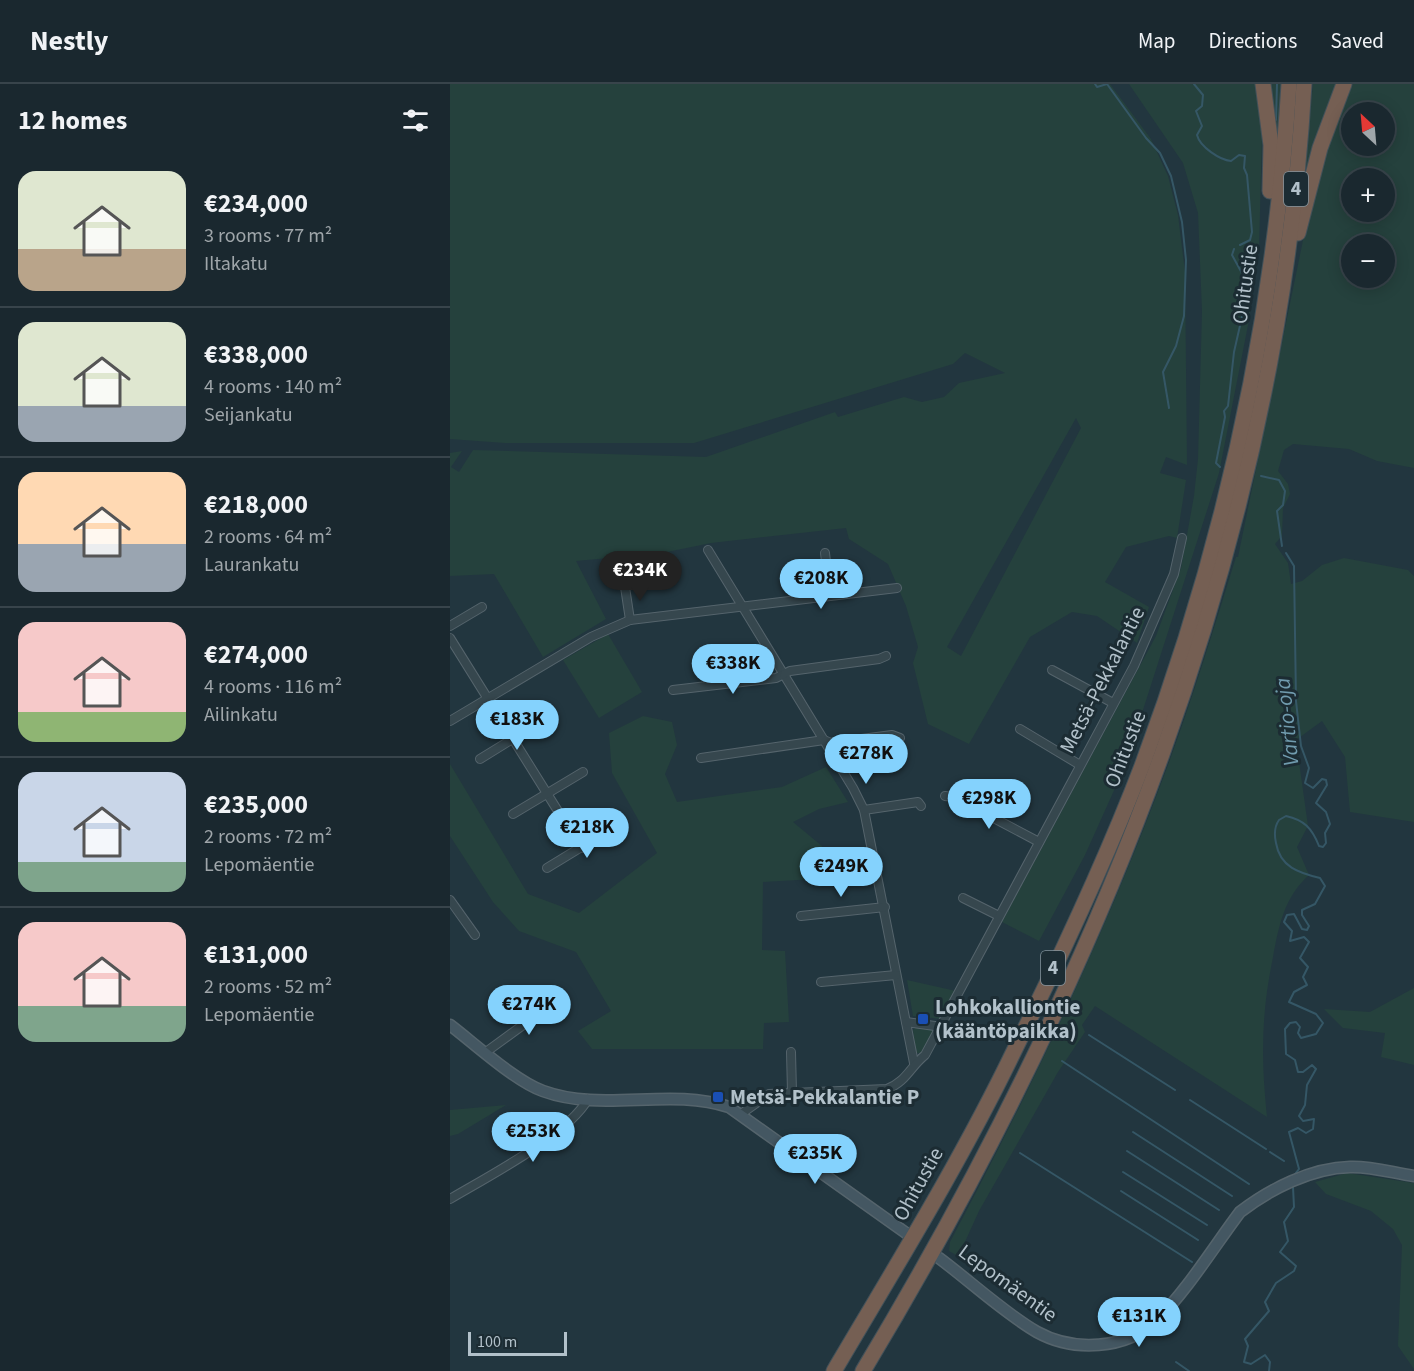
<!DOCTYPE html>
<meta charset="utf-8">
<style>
:root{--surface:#1a282f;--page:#233037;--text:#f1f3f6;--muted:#9fa6aa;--line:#38444b;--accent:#84d2fd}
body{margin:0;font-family:"Source Sans 3",sans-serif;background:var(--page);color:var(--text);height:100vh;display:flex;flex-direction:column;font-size:22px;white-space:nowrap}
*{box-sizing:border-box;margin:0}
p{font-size:20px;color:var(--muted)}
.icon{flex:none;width:33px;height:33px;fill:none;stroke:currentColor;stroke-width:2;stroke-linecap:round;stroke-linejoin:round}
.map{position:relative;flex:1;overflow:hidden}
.side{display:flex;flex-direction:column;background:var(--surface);width:450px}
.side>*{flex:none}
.needle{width:39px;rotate:334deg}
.fabs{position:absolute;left:891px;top:18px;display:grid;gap:12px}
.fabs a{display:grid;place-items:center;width:54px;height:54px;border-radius:50%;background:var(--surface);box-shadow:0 3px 15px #0003,0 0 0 2px var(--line);font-size:30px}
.scale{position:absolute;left:18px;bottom:15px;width:99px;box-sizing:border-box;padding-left:6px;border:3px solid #b2c1ca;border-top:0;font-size:16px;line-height:21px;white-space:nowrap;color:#b2c1ca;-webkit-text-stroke:4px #1c2c33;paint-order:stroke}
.price{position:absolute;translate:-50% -51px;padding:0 14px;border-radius:21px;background:var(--accent);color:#111;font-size:20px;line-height:39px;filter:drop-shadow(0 2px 3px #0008)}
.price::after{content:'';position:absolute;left:50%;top:36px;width:18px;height:14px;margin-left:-9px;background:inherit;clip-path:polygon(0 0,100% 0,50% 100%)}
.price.active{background:#222;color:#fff}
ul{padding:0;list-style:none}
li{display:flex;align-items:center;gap:18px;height:150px;padding:0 18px}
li+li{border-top:2px solid var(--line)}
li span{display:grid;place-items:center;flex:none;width:168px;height:120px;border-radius:18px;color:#555}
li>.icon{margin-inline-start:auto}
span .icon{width:72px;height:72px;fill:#fffc;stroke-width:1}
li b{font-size:26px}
h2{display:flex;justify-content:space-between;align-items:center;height:72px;padding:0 18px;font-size:26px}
header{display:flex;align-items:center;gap:36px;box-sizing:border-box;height:84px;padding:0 30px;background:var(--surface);border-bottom:2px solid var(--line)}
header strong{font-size:28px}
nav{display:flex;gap:33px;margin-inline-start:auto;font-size:21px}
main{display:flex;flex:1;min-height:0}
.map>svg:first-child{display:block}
</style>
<header>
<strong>Nestly</strong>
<nav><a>Map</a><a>Directions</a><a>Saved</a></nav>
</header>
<main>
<section class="side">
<h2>12 homes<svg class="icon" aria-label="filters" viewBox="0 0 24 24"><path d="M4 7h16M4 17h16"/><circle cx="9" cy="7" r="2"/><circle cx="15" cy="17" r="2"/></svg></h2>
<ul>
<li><span style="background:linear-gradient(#dfe7d0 65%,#b9a48a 0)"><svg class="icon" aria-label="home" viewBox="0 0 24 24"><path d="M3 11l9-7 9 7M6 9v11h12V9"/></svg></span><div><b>€234,000</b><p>3 rooms · 77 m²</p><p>Iltakatu</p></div></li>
<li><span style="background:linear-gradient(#dfe7d0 70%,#9aa5b1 0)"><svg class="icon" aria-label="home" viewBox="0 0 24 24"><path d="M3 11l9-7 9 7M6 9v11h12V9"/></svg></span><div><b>€338,000</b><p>4 rooms · 140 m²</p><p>Seijankatu</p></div></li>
<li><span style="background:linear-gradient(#ffd9b3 60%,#9aa5b1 0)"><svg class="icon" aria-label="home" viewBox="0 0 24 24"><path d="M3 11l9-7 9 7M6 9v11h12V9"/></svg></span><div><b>€218,000</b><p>2 rooms · 64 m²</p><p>Laurankatu</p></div></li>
<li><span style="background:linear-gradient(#f6c9c9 75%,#8fb573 0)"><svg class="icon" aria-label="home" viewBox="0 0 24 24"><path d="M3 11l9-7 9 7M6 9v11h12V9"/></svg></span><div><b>€274,000</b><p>4 rooms · 116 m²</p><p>Ailinkatu</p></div></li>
<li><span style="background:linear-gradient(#c9d6e8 75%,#7fa58c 0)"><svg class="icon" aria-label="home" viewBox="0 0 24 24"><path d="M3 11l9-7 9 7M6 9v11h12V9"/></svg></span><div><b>€235,000</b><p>2 rooms · 72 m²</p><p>Lepomäentie</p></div></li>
<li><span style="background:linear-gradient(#f6c9c9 70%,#7fa58c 0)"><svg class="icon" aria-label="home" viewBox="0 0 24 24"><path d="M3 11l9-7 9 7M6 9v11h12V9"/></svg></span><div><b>€131,000</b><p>2 rooms · 52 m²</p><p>Lepomäentie</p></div></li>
</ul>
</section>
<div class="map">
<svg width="964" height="1287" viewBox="0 0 964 1287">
<rect width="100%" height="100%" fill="#22363f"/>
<!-- green -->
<g fill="#25413d" fill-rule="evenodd">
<path d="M 0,0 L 660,0 L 701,55 L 718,92 L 728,131 L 735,188 L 737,381 L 716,373 L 710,389 L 736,396 L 727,454 L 719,452 L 676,463 L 655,498 L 699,523 L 687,559 L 647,532 L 622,528 L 580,553 L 519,660 L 478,640 L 463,579 L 468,563 L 456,522 L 438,480 L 399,455 L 396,444 L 261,459 L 212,469 L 126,477 L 156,535 L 93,573 L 44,490 L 0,492 L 0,369 L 12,367 L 1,383 L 9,388 L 23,366 L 256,373 L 385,328 L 388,333 L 454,313 L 472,318 L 494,313 L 509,299 L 555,289 L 515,269 L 503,280 L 244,359 L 55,359 L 0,355 ZM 626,334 L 631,344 L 511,572 L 497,563 Z"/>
<path d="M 679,0 L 806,0 L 812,53 L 809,165 L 799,236 L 769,389 L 675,682 L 635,771 L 589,857 L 552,838 L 706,552 L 731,484 L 744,412 L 748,375 L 752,227 L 748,129 L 733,79 Z"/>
<path d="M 817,0 L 833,0 L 826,77 Z"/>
<path d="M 863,0 L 889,0 L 851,125 Z"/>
<path d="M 903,0 L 964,0 L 964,384 L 927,377 L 899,365 L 843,360 L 834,366 L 828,387 L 838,400 L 840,410 L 833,424 L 832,452 L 825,460 L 838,479 L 841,500 L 852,497 L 872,481 L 894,474 L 958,486 L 964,492 L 964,738 L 900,728 L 895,673 L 872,637 L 846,656 L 858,742 L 847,763 L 859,791 C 834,814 829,841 823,873 C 811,931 811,974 817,1033 L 645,922 L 632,941 L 635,948 L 608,988 L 529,1127 L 514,1160 L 516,1170 L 525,1182 L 499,1167 L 500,1158 C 578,1011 650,861 709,705 C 738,629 762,551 786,473 L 788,473 L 859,127 L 880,51 ZM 902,28 L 934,28 L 934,62 L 902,62 ZM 902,94 L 934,94 L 934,128 L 902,128 ZM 902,160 L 934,160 L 934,194 L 902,194 Z"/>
<path d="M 158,550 L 192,608 L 149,634 L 113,576 Z"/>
<path d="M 193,632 L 222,638 L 227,661 L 215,690 L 227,718 L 332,703 L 376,683 L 398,718 L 369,725 L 343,738 L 372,762 L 382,794 L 313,798 L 312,866 L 335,867 L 339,938 L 314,939 L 313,965 L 142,965 L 128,947 L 161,927 L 126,868 L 69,847 L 43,818 L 0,752 L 0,680 L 78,810 L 129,829 L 207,769 L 162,689 L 159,649 Z"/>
<path d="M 457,896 L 506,907 L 492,935 L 463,932 Z"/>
<path d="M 964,904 L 964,981 L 931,973 L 935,949 L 893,944 L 874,925 L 920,928 Z"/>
<path d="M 467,943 L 481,945 L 484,948 L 473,969 L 466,969 L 463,946 Z"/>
<path d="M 56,1021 L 8,1050 L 0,1052 L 0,1026 Z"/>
<path d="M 897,1089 L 964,1099 L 964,1285 L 948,1262 L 952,1161 L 943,1145 L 921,1127 L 876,1110 L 865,1098 Z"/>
</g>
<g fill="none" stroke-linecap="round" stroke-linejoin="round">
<!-- stream -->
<g stroke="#355766" stroke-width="2">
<path d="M 645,0 L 647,3 L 657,0 L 696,54 L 710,69 L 721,92 L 732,138 L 736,176 L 734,232 L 726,262 L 713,288 L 719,324"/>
<path d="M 744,0 L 753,11 L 752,22 L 746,27 L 752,42 L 747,51 C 750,63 770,76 781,77 L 789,71 L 795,72 L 794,84 L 797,91 L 802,148 L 800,156 L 790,161"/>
<path d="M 826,36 L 827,0"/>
<path d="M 770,383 L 766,379 L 775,333 L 774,327 L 778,322 L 784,268 L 799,202 L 782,171 L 784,165"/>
<path d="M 811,392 L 829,396 L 835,407 L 833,421 L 827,427 L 832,462"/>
<path d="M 836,469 L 844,482 L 846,617 L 851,662 L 859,684 L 855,699 L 863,704 L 872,695 L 876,696 L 877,701 L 866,719 L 876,728 L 880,740 L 875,749 L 876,759 L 873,763 L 869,762 C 862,744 854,736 836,732 L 829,736 C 824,743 824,750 826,759 C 830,783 849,789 870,794 L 875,802 L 865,820 L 852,826 L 852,831 L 859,842 L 857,846 L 852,845 L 844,830 L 837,831 L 834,838 L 842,847 L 840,857 L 854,853 L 859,858 L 850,874 L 858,883 L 853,893 L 857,901 L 844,908 L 839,918 L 866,930 L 873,939 L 866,950 L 851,954 L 848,949 L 850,943 L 846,938 L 840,939 L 835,945 L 836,970 L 845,976 L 848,988 L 853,988 L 862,981 L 866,985 L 857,1001 L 855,1021 L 849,1032 L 853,1037 L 864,1035 L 863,1045 L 856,1049 L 848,1044 L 839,1048 L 849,1085 L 845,1090"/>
<path d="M 639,951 L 725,1006"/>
<path d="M 612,977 L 799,1100"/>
<path d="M 740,1016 L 816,1065"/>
<path d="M 683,1048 L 782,1112"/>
<path d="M 677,1067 L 769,1126"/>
<path d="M 820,1068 L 834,1077"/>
<path d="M 570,1069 L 742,1178"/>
<path d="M 673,1088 L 757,1141"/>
<path d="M 671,1107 L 748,1156"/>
<path d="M 726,1278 L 739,1287"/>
<path d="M 819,1287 L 820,1278 L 815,1271 L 801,1280 L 794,1278 L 798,1262 L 795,1255 L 819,1227 L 815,1218 L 826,1199 L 844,1187 L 846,1182 L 830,1168 L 838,1157 L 834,1138 L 844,1123 L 843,1103"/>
</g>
<defs>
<g id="street">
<path d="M 258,466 L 403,704 L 414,726 L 464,979"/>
<path d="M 375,469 L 380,512"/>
<path d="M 175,503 L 180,536"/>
<path d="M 0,542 L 32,523"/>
<path d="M 0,554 L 131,764"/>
<path d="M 602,586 L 663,619"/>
<path d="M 223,606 L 326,594 L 340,587 L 429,575 L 436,572"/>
<path d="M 0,637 L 141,553 L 180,536 L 447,504"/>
<path d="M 570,645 L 630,681"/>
<path d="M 251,674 L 374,656 L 381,659 L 442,651 L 450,654"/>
<path d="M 30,675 L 90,638"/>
<path d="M 495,712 L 504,713 L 589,758"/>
<path d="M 414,726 L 468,718 L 471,722"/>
<path d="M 63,730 L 133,688"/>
<path d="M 97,784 L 164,743"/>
<path d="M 513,814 L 549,832"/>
<path d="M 0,816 L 25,851"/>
<path d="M 351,832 L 435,823"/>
<path d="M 371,898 L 446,891"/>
<path d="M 456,938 L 492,943"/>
<path d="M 36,968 L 106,917"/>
<path d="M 341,968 L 342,1008"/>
<path d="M 291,1030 L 319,1010 L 437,1005 C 456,998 460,983 475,971 L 684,582 L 724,490 L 732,454"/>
<path d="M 0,1115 C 37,1093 118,1051 138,1015"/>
</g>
<g id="secondary">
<path d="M 0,941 C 25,960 65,997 93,1007 C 153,1029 219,1003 279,1023 L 456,1149"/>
<path d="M 489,1174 C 520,1197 554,1229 587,1248 C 623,1268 676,1266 707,1236 C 738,1205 763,1164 790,1128 C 820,1105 861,1084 900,1083 C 921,1082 943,1089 964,1092"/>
</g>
<g id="highway">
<path d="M 813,0 L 821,61 L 820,107"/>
<path d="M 848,149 L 870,64 L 894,0"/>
<path d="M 384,1287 C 446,1182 511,1077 564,967 C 610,874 655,779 692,682 C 774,463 825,233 839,0"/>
<path d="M 413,1287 C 649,895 828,461 854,0"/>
</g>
</defs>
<!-- street casing -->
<use href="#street" stroke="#55646c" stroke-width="10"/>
<!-- secondary casing -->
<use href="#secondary" stroke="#55646c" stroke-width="13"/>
<!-- highway casing -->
<use href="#highway" stroke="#425159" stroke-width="17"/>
<!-- street -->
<use href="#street" stroke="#36474e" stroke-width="8"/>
<!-- secondary -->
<use href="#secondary" stroke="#445762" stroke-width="10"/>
<!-- highway -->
<use href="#highway" stroke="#755f53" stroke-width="15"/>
</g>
<!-- markers -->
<g fill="#1a4fb4" stroke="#1c2c33" stroke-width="2">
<rect x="467" y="929" width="12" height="12" rx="3"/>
<rect x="262" y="1007" width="12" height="12" rx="3"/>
</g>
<g text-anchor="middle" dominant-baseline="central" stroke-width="6" stroke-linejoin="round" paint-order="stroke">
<!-- shield labels -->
<g fill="#1c2c33" stroke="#85949d" stroke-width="1.5">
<rect x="834" y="88" width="24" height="34" rx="4.5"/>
<rect x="591" y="867" width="24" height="34" rx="4.5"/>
</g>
<g font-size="20" font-weight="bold" fill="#b2c1ca">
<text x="846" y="105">4</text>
<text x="603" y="884">4</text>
</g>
<!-- street labels -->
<g font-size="21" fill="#b2c1ca" stroke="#1c2c33">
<text transform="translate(795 200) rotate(-82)">Ohitustie</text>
<text transform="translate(652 596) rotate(-63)">Metsä-Pekkalantie</text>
<text transform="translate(675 665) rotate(-69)">Ohitustie</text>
<text transform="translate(468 1100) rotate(-61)">Ohitustie</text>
<text transform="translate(558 1199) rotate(36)">Lepomäentie</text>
</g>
<!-- poi labels -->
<g font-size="21" font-weight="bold" fill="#b2c1ca" stroke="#1c2c33" text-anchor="start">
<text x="485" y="923">Lohkokalliontie<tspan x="485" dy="24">(kääntöpaikka)</tspan></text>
<text x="280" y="1013">Metsä-Pekkalantie P</text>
</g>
<!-- water labels -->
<g font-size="22" font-style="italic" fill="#709bae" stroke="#1c2c33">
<text transform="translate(837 638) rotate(-96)">Vartio-oja</text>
</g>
</g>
</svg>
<div class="fabs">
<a><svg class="needle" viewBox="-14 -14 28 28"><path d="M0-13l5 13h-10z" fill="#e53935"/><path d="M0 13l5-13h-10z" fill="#9fa6aa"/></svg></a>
<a>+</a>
<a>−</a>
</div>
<div class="scale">100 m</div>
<b class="price active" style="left:190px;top:518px">€234K</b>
<b class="price" style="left:371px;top:526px">€208K</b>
<b class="price" style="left:283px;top:611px">€338K</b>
<b class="price" style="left:67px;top:667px">€183K</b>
<b class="price" style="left:416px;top:701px">€278K</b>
<b class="price" style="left:539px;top:746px">€298K</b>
<b class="price" style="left:137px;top:775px">€218K</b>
<b class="price" style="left:391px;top:814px">€249K</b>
<b class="price" style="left:79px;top:952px">€274K</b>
<b class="price" style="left:83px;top:1079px">€253K</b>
<b class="price" style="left:365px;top:1101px">€235K</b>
<b class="price" style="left:689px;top:1264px">€131K</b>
</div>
</main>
